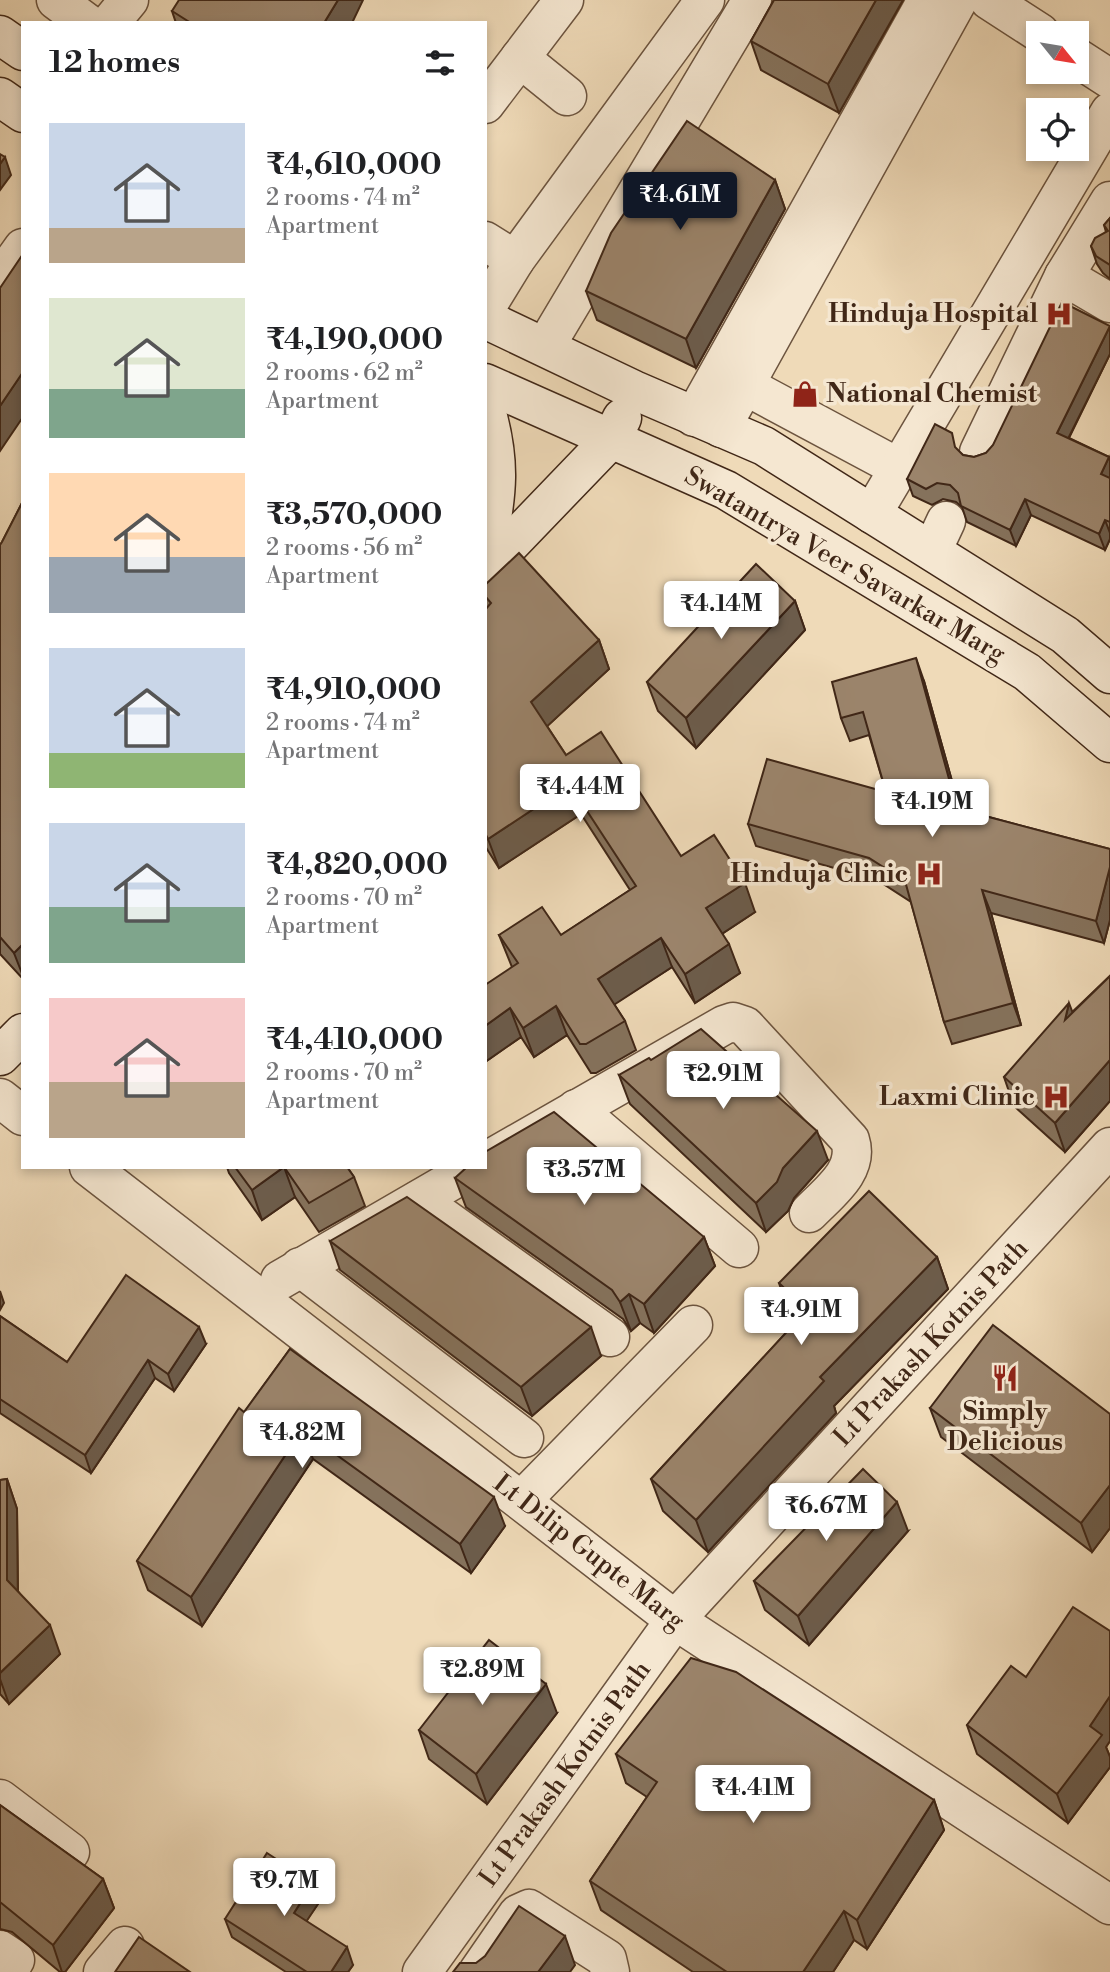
<!DOCTYPE html>
<meta charset="utf-8">
<style>
:root{--surface:#fff;--page:#f2f2f2;--text:#202124;--muted:#757577;--accent:#111827}
body{margin:0;font-family:"Libre Bodoni",serif;background:var(--page);color:var(--text);height:100vh;display:flex;flex-direction:column;font-size:26px;white-space:nowrap}
*{box-sizing:border-box;margin:0}
p{font-size:23px;color:var(--muted)}
.icon{flex:none;width:38px;height:38px;fill:none;stroke:currentColor;stroke-width:2;stroke-linecap:round;stroke-linejoin:round}
.map{position:relative;flex:1;overflow:hidden}
.drawer{position:absolute;left:21px;top:21px;width:466px;height:1148px;display:flex;flex-direction:column;background:var(--surface);border-radius:0px;box-shadow:0 4px 10px #0003}
.drawer>*{flex:none}
.needle{width:46px;rotate:120deg}
.fabs{position:absolute;left:1026px;top:21px;display:grid;gap:14px}
.fabs a{display:grid;place-items:center;width:63px;height:63px;border-radius:0px;background:var(--surface);box-shadow:0 4px 10px #0003;font-size:35px}
.price{position:absolute;translate:-50% -60px;padding:0 16px;border-radius:7px;background:#fff;color:#222;font-size:23px;line-height:46px;filter:drop-shadow(0 2px 4px #0008)}
.price::after{content:'';position:absolute;left:50%;top:42px;width:21px;height:16px;margin-left:-10px;background:inherit;clip-path:polygon(0 0,100% 0,50% 100%)}
.price.active{background:var(--accent);color:#fff}
ul{padding:0;list-style:none}
li{display:flex;align-items:center;gap:21px;height:175px;padding:0 28px}
li span{display:grid;place-items:center;flex:none;width:196px;height:140px;border-radius:0px;color:#555}
li>.icon{margin-inline-start:auto}
span .icon{width:84px;height:84px;fill:#fffc;stroke-width:1}
li b{font-size:30px}
h2{display:flex;justify-content:space-between;align-items:center;height:84px;padding:0 28px;font-size:30px}
.map>svg:first-child{display:block}
</style>
<div class="map">
<svg width="1110" height="1972" viewBox="0 0 1110 1972">
<rect width="100%" height="100%" fill="#efdab8"/>
<filter id="stains"><feTurbulence type="fractalNoise" baseFrequency=".00286" numOctaves="4"/><feColorMatrix values="0 0 0 0 .2 0 0 0 0 .09 0 0 0 0 .02 0 0 0 .5 -.17"/></filter>
<radialGradient id="worn" r=".72"><stop offset=".6" stop-color="#630" stop-opacity="0"/><stop offset="1" stop-color="#630" stop-opacity=".3"/></radialGradient>
<g fill="none" stroke-linecap="round" stroke-linejoin="round">
<defs>
<g id="street">
<path d="M 56,0 L 87,23"/>
<path d="M 989,0 L 1040,33"/>
<path d="M 110,23 L 129,0"/>
<path d="M 1076,57 L 1110,79"/>
<path d="M 520,58 L 567,96"/>
<path d="M 485,104 L 564,0"/>
<path d="M 485,241 L 515,260"/>
<path d="M 1064,276 L 1110,303"/>
<path d="M 0,280 L 23,248"/>
<path d="M 485,309 L 515,260 L 705,0"/>
<path d="M 545,347 L 752,0"/>
<path d="M 744,385 L 899,468"/>
<path d="M 694,417 L 927,0"/>
<path d="M 721,428 L 958,0"/>
<path d="M 979,452 L 1064,276 L 1110,201"/>
<path d="M 872,514 L 1110,112"/>
<path d="M 932,551 L 946,521"/>
<path d="M 0,1098 L 23,1116"/>
<path d="M 576,1109 L 739,1248"/>
<path d="M 485,1162 L 724,1025 L 733,1022 L 745,1026 L 850,1140 C 860,1171 828,1193 809,1213"/>
<path d="M 89,1167 L 675,1620 L 1110,1905"/>
<path d="M 419,1200 L 610,1337"/>
<path d="M 300,1267 L 524,1438"/>
<path d="M 280,1280 L 475,1167"/>
<path d="M 522,1500 L 693,1325"/>
<path d="M 0,1799 L 70,1852"/>
<path d="M 0,1950 L 15,1960 L 6,1972"/>
<path d="M 103,1972 L 125,1946"/>
<path d="M 422,1972 L 675,1620 L 1110,1147"/>
<path d="M 478,1972 L 518,1914 L 529,1909 L 607,1959 L 610,1972"/>
</g>
<g id="secondary">
<path d="M 0,35 L 23,51"/>
<path d="M 0,97 L 23,113"/>
<path d="M 485,319 L 634,390 L 764,446 L 1065,635 L 1110,674"/>
<path d="M 485,383 L 726,490 L 1027,672 L 1110,743"/>
<path d="M 485,406 C 503,468 496,496 485,558"/>
<path d="M 485,570 L 612,438 L 622,418"/>
<path d="M 0,1056 L 23,1033"/>
</g>
</defs>
<!-- street casing -->
<use href="#street" stroke="#6c543f" stroke-width="41"/>
<!-- secondary casing -->
<use href="#secondary" stroke="#402717" stroke-width="41"/>
<!-- street -->
<use href="#street" stroke="#f5e7d1" stroke-width="38"/>
<!-- secondary -->
<use href="#secondary" stroke="#f5e7d1" stroke-width="38"/>
</g>
<!-- wall -->
<g fill="#85725c" stroke="#402717" stroke-width="2">
<path d="M 774,0 L 903,0 L 839,113 L 761,70 L 751,41 Z"/>
<path d="M 172,11 L 352,23 L 176,23 Z"/>
<path d="M 775,180 L 785,209 L 696,368 L 597,320 L 586,291 Z"/>
<path d="M 1110,218 L 1110,279 L 1103,273 L 1097,264 L 1091,246 L 1106,232 L 1104,225 Z"/>
<path d="M 1110,326 L 1110,354 L 1069,438 L 1109,457 L 1110,460 L 1110,539 L 1105,550 L 1031,515 L 1016,546 L 967,522 L 962,507 L 956,502 L 943,499 L 932,505 L 913,496 L 907,479 L 958,451 L 963,455 L 974,457 L 986,453 Z"/>
<path d="M 23,501 L 23,979 L 0,954 L 0,545 L 2,542 Z"/>
<path d="M 485,585 L 599,640 L 609,669 L 547,726 L 566,755 L 681,856 L 755,912 L 722,934 L 740,973 L 695,1003 L 672,967 L 614,1004 L 625,1021 L 636,1050 L 596,1073 L 591,1073 L 567,1035 L 534,1057 L 521,1037 L 485,1062 L 512,967 L 499,935 L 561,935 L 630,890 L 581,814 L 499,868 L 485,846 L 485,610 L 486,609 L 485,605 Z"/>
<path d="M 795,601 L 805,630 L 696,748 L 658,711 L 647,682 Z"/>
<path d="M 924,681 L 955,792 L 985,816 L 1110,849 L 1110,920 L 1104,943 L 991,913 L 1021,1025 L 952,1044 L 944,1022 L 911,902 L 877,880 L 756,846 L 748,824 L 886,792 L 869,735 L 850,741 L 841,718 Z"/>
<path d="M 1110,976 L 1110,1101 L 1065,1152 L 1014,1106 L 1004,1077 Z"/>
<path d="M 619,1075 L 828,1160 L 794,1198 L 788,1211 L 766,1232 L 630,1104 Z"/>
<path d="M 227,1167 L 347,1167 L 354,1177 L 365,1206 L 319,1232 L 295,1197 L 262,1220 L 229,1173 Z"/>
<path d="M 455,1178 L 704,1237 L 715,1266 L 654,1333 L 640,1323 L 631,1331 L 623,1319 L 466,1207 Z"/>
<path d="M 330,1241 L 601,1356 L 532,1416 L 340,1270 Z"/>
<path d="M 937,1257 L 948,1289 L 834,1406 L 836,1413 L 708,1552 L 663,1511 L 651,1479 L 797,1321 L 790,1315 L 779,1283 Z"/>
<path d="M 0,1316 L 67,1362 L 206,1344 L 174,1391 L 155,1378 L 91,1473 L 0,1413 Z"/>
<path d="M 290,1349 L 505,1526 L 471,1573 L 313,1459 L 202,1626 L 148,1590 L 137,1561 Z"/>
<path d="M 930,1408 L 1110,1414 L 1110,1528 L 1092,1552 L 941,1437 Z"/>
<path d="M 7,1479 L 17,1509 L 18,1591 L 60,1654 L 9,1704 L 0,1694 L 0,1480 Z"/>
<path d="M 908,1531 L 809,1645 L 765,1610 L 754,1581 Z"/>
<path d="M 1110,1631 L 1110,1741 L 1106,1747 L 1110,1757 L 1110,1767 L 1068,1823 L 977,1754 L 967,1725 L 1026,1677 Z"/>
<path d="M 557,1713 L 487,1804 L 429,1759 L 419,1730 Z"/>
<path d="M 616,1754 L 934,1800 L 944,1830 L 867,1949 L 854,1940 L 833,1972 L 693,1972 L 601,1910 L 590,1881 L 647,1797 L 626,1783 Z"/>
<path d="M 0,1805 L 103,1879 L 114,1908 L 65,1972 L 60,1972 L 12,1932 L 0,1929 Z"/>
<path d="M 320,1901 L 306,1921 L 353,1965 L 348,1972 L 286,1972 L 232,1937 L 225,1919 Z"/>
</g>
<!-- shaded-wall -->
<g fill="#6c5c4b" stroke="#402717" stroke-width="2">
<path d="M 338,0 L 363,0 L 352,23 L 324,23 Z"/>
<path d="M 876,0 L 903,0 L 839,113 L 828,84 Z"/>
<path d="M 5,157 L 11,175 L 0,190 L 0,164 Z"/>
<path d="M 775,180 L 785,209 L 696,368 L 686,339 Z"/>
<path d="M 1110,326 L 1110,354 L 1063,449 L 1057,433 Z"/>
<path d="M 23,372 L 23,417 L 0,451 L 0,406 Z"/>
<path d="M 1109,457 L 1110,460 L 1110,485 L 1101,474 Z"/>
<path d="M 1025,499 L 1031,515 L 1016,546 L 1010,530 Z"/>
<path d="M 1105,520 L 1110,533 L 1110,539 L 1105,550 L 1099,534 Z"/>
<path d="M 795,601 L 805,630 L 696,748 L 686,718 Z"/>
<path d="M 599,640 L 609,669 L 542,731 L 531,702 Z"/>
<path d="M 916,658 L 924,681 L 961,813 L 952,790 Z"/>
<path d="M 570,785 L 581,814 L 499,868 L 488,839 Z"/>
<path d="M 1110,867 L 1110,920 L 1104,943 L 1096,921 Z"/>
<path d="M 745,883 L 755,912 L 717,937 L 706,908 Z"/>
<path d="M 982,890 L 991,913 L 1021,1025 L 1013,1003 Z"/>
<path d="M 661,938 L 672,967 L 609,1008 L 598,979 Z"/>
<path d="M 23,944 L 23,976 L 14,953 Z"/>
<path d="M 729,944 L 740,973 L 695,1003 L 685,974 Z"/>
<path d="M 1069,1003 L 1080,1032 L 1065,1020 Z"/>
<path d="M 556,1006 L 567,1035 L 534,1057 L 523,1028 Z"/>
<path d="M 510,1008 L 521,1037 L 485,1062 L 485,1026 Z"/>
<path d="M 1110,1060 L 1110,1101 L 1065,1152 L 1055,1123 Z"/>
<path d="M 817,1131 L 828,1160 L 794,1198 L 788,1211 L 766,1232 L 756,1203 L 783,1168 Z"/>
<path d="M 284,1167 L 295,1197 L 262,1220 L 252,1190 Z"/>
<path d="M 704,1237 L 715,1266 L 654,1333 L 644,1304 Z"/>
<path d="M 937,1257 L 948,1289 L 834,1406 L 836,1413 L 708,1552 L 696,1520 L 820,1377 Z"/>
<path d="M 0,1291 L 4,1303 L 0,1310 Z"/>
<path d="M 629,1294 L 640,1323 L 631,1331 L 620,1302 Z"/>
<path d="M 199,1327 L 206,1344 L 174,1391 L 168,1374 Z"/>
<path d="M 591,1327 L 601,1356 L 532,1416 L 521,1387 Z"/>
<path d="M 148,1360 L 155,1378 L 91,1473 L 85,1455 Z"/>
<path d="M 302,1430 L 313,1459 L 202,1626 L 191,1597 Z"/>
<path d="M 7,1479 L 17,1509 L 18,1609 L 7,1580 Z"/>
<path d="M 1110,1485 L 1110,1528 L 1092,1552 L 1081,1523 Z"/>
<path d="M 494,1497 L 505,1526 L 471,1573 L 460,1544 Z"/>
<path d="M 897,1502 L 908,1531 L 809,1645 L 798,1616 Z"/>
<path d="M 50,1625 L 60,1654 L 9,1704 L 0,1679 L 0,1673 Z"/>
<path d="M 546,1684 L 557,1713 L 487,1804 L 476,1774 Z"/>
<path d="M 1110,1696 L 1110,1741 L 1106,1747 L 1110,1757 L 1110,1767 L 1068,1823 L 1057,1794 L 1090,1726 Z"/>
<path d="M 934,1800 L 944,1830 L 867,1949 L 857,1920 Z"/>
<path d="M 103,1879 L 114,1908 L 65,1972 L 62,1972 L 53,1945 Z"/>
<path d="M 313,1883 L 320,1901 L 300,1931 L 294,1913 Z"/>
<path d="M 844,1911 L 854,1940 L 833,1972 L 803,1972 Z"/>
<path d="M 565,1936 L 575,1965 L 570,1972 L 538,1972 Z"/>
<path d="M 347,1947 L 353,1965 L 348,1972 L 331,1972 Z"/>
</g>
<!-- building -->
<g fill="#9b846b" stroke="#402717" stroke-width="2">
<path d="M 179,0 L 338,0 L 324,23 L 191,23 L 172,11 Z"/>
<path d="M 774,0 L 876,0 L 828,84 L 751,41 Z"/>
<path d="M 687,121 L 775,180 L 686,339 L 586,291 L 611,233 Z"/>
<path d="M 0,154 L 5,157 L 0,164 Z"/>
<path d="M 1110,218 L 1110,265 L 1096,256 L 1091,246 L 1095,238 L 1108,231 L 1104,225 Z"/>
<path d="M 23,254 L 23,372 L 0,406 L 0,288 Z"/>
<path d="M 1062,302 L 1110,326 L 1057,433 L 1109,457 L 1101,474 L 1110,478 L 1110,522 L 1105,520 L 1099,534 L 1025,499 L 1010,530 L 961,506 L 958,493 L 950,485 L 937,483 L 926,489 L 907,479 L 935,424 L 952,433 L 955,447 L 963,455 L 974,457 L 986,453 L 993,445 Z"/>
<path d="M 23,501 L 23,944 L 14,953 L 0,937 L 0,545 L 2,542 Z"/>
<path d="M 519,553 L 599,640 L 531,702 L 566,755 L 601,732 L 681,856 L 714,835 L 745,883 L 706,908 L 729,944 L 685,974 L 661,938 L 598,979 L 625,1021 L 586,1044 L 580,1044 L 556,1006 L 523,1028 L 510,1008 L 485,1026 L 485,985 L 518,963 L 499,935 L 542,907 L 561,935 L 636,886 L 570,785 L 488,839 L 485,833 L 485,610 L 491,603 L 485,596 L 485,585 Z"/>
<path d="M 756,564 L 795,601 L 686,718 L 647,682 Z"/>
<path d="M 916,658 L 952,790 L 985,816 L 1110,849 L 1110,867 L 1096,921 L 982,890 L 1013,1003 L 944,1022 L 905,881 L 869,858 L 748,824 L 767,759 L 886,792 L 863,712 L 841,718 L 832,682 Z"/>
<path d="M 1110,976 L 1110,1060 L 1055,1123 L 1004,1077 L 1069,1003 L 1065,1020 Z"/>
<path d="M 701,1029 L 817,1131 L 783,1168 L 777,1182 L 756,1203 L 619,1075 L 649,1058 L 651,1060 Z"/>
<path d="M 554,1112 L 704,1237 L 644,1304 L 629,1294 L 620,1302 L 612,1290 L 455,1178 L 467,1167 L 485,1167 L 485,1152 Z"/>
<path d="M 235,1167 L 347,1167 L 354,1177 L 309,1203 L 284,1167 L 252,1190 Z"/>
<path d="M 869,1191 L 937,1257 L 820,1377 L 824,1381 L 696,1520 L 651,1479 L 807,1310 L 779,1283 Z"/>
<path d="M 407,1197 L 591,1327 L 521,1387 L 330,1241 Z"/>
<path d="M 126,1275 L 199,1327 L 168,1374 L 148,1360 L 85,1455 L 0,1399 L 0,1316 L 67,1362 Z"/>
<path d="M 993,1325 L 1110,1414 L 1110,1485 L 1081,1523 L 930,1408 Z"/>
<path d="M 290,1349 L 494,1497 L 460,1544 L 302,1430 L 191,1597 L 137,1561 L 239,1408 L 244,1412 Z"/>
<path d="M 863,1469 L 897,1502 L 798,1616 L 754,1581 Z"/>
<path d="M 7,1479 L 7,1580 L 50,1625 L 0,1673 L 0,1480 Z"/>
<path d="M 1073,1607 L 1110,1631 L 1110,1696 L 1090,1726 L 1102,1735 L 1057,1794 L 967,1725 L 1011,1666 L 1026,1677 Z"/>
<path d="M 489,1640 L 546,1684 L 476,1774 L 419,1730 Z"/>
<path d="M 691,1658 L 736,1672 L 934,1800 L 857,1920 L 844,1911 L 803,1972 L 727,1972 L 590,1881 L 657,1782 L 616,1754 Z"/>
<path d="M 0,1805 L 103,1879 L 53,1945 L 0,1902 Z"/>
<path d="M 267,1853 L 313,1883 L 294,1913 L 347,1947 L 331,1972 L 307,1972 L 225,1919 Z"/>
<path d="M 519,1906 L 565,1936 L 538,1972 L 453,1972 L 460,1963 L 476,1963 L 485,1956 Z"/>
<path d="M 139,1937 L 190,1972 L 115,1972 Z"/>
</g>
<!-- icons -->
<defs>
<symbol id="hospital-bare" viewBox="-9 -9 18 18"><path d="M-5-5h3v3.5h4V-5h3V5h-3V1.5h-4V5h-3Z" fill="#8f2418" stroke="#f5e7d1" stroke-width="2.5" paint-order="stroke"/></symbol>
<symbol id="shop-bare" viewBox="-9 -9 18 18"><path d="M-5-2.5h2.3a2.7 3.5 0 0 1 5.4 0H5L5.5 6h-11ZM-1.5-2.5h3a1.5 2.3 0 0 0-3 0Z" fill="#8f2418" stroke="#f5e7d1" stroke-width="2.5" paint-order="stroke"/></symbol>
<symbol id="restaurant-bare" viewBox="-9 -9 18 18"><path d="M-5-6h1v4h1v-4h1v4h1v-4h1v5L-1.5 .5V6h-2V.5L-5-1ZM5-6V6H3V1.5H1.5Q1.5-4 5-6Z" fill="#8f2418" stroke="#f5e7d1" stroke-width="2.5" paint-order="stroke"/></symbol>
</defs>
<g fill-rule="evenodd">
<use href="#hospital-bare" x="1040" y="295" width="38" height="38"/>
<use href="#shop-bare" x="786" y="375" width="38" height="38"/>
<use href="#hospital-bare" x="910" y="855" width="38" height="38"/>
<use href="#hospital-bare" x="1037" y="1078" width="38" height="38"/>
<use href="#restaurant-bare" x="986" y="1359" width="38" height="38"/>
</g>
<g text-anchor="middle" dominant-baseline="central" stroke-width="7" stroke-linejoin="round" paint-order="stroke">
<!-- poi labels -->
<g font-size="26" font-weight="bold" fill="#402717" stroke="#f5e7d1" text-anchor="end">
<text x="1038" y="314">Hinduja Hospital</text>
<text x="826" y="394" text-anchor="start">National Chemist</text>
<text x="908" y="874">Hinduja Clinic</text>
<text x="1035" y="1097">Laxmi Clinic</text>
<text x="1005" y="1412" text-anchor="middle">Simply<tspan x="1005" dy="30">Delicious</tspan></text>
</g>
<!-- street labels -->
<g font-size="26" fill="#402717" stroke="#f5e7d1">
<text transform="translate(845 565) rotate(30)">Swatantrya Veer Savarkar Marg</text>
<text transform="translate(931 1343) rotate(-47)">Lt Prakash Kotnis Path</text>
<text transform="translate(589 1552) rotate(38)">Lt Dilip Gupte Marg</text>
<text transform="translate(565 1774) rotate(-54)">Lt Prakash Kotnis Path</text>
</g>
</g>
<rect width="100%" height="100%" filter="url(#stains)"/>
<rect width="100%" height="100%" fill="url(#worn)"/>
</svg>
<div class="fabs">
<a><svg class="needle" viewBox="-14 -14 28 28"><path d="M0-13l5 13h-10z" fill="#e53935"/><path d="M0 13l5-13h-10z" fill="#757577"/></svg></a>
<a><svg class="icon" aria-label="locate" viewBox="0 0 24 24"><circle cx="12" cy="12" r="6"/><path d="M12 2v4M12 18v4M2 12h4M18 12h4"/></svg></a>
</div>
<b class="price active" style="left:680px;top:232px">₹4.61M</b>
<b class="price" style="left:721px;top:641px">₹4.14M</b>
<b class="price" style="left:580px;top:824px">₹4.44M</b>
<b class="price" style="left:932px;top:839px">₹4.19M</b>
<b class="price" style="left:723px;top:1111px">₹2.91M</b>
<b class="price" style="left:584px;top:1207px">₹3.57M</b>
<b class="price" style="left:801px;top:1347px">₹4.91M</b>
<b class="price" style="left:302px;top:1470px">₹4.82M</b>
<b class="price" style="left:826px;top:1543px">₹6.67M</b>
<b class="price" style="left:482px;top:1707px">₹2.89M</b>
<b class="price" style="left:753px;top:1825px">₹4.41M</b>
<b class="price" style="left:284px;top:1918px">₹9.7M</b>
<section class="drawer">
<h2>12 homes<svg class="icon" aria-label="filters" viewBox="0 0 24 24"><path d="M4 7h16M4 17h16"/><circle cx="9" cy="7" r="2"/><circle cx="15" cy="17" r="2"/></svg></h2>
<ul>
<li><span style="background:linear-gradient(#c9d6e8 75%,#b9a48a 0)"><svg class="icon" aria-label="home" viewBox="0 0 24 24"><path d="M3 11l9-7 9 7M6 9v11h12V9"/></svg></span><div><b>₹4,610,000</b><p>2 rooms · 74 m²</p><p>Apartment</p></div></li>
<li><span style="background:linear-gradient(#dfe7d0 65%,#7fa58c 0)"><svg class="icon" aria-label="home" viewBox="0 0 24 24"><path d="M3 11l9-7 9 7M6 9v11h12V9"/></svg></span><div><b>₹4,190,000</b><p>2 rooms · 62 m²</p><p>Apartment</p></div></li>
<li><span style="background:linear-gradient(#ffd9b3 60%,#9aa5b1 0)"><svg class="icon" aria-label="home" viewBox="0 0 24 24"><path d="M3 11l9-7 9 7M6 9v11h12V9"/></svg></span><div><b>₹3,570,000</b><p>2 rooms · 56 m²</p><p>Apartment</p></div></li>
<li><span style="background:linear-gradient(#c9d6e8 75%,#8fb573 0)"><svg class="icon" aria-label="home" viewBox="0 0 24 24"><path d="M3 11l9-7 9 7M6 9v11h12V9"/></svg></span><div><b>₹4,910,000</b><p>2 rooms · 74 m²</p><p>Apartment</p></div></li>
<li><span style="background:linear-gradient(#c9d6e8 60%,#7fa58c 0)"><svg class="icon" aria-label="home" viewBox="0 0 24 24"><path d="M3 11l9-7 9 7M6 9v11h12V9"/></svg></span><div><b>₹4,820,000</b><p>2 rooms · 70 m²</p><p>Apartment</p></div></li>
<li><span style="background:linear-gradient(#f6c9c9 60%,#b9a48a 0)"><svg class="icon" aria-label="home" viewBox="0 0 24 24"><path d="M3 11l9-7 9 7M6 9v11h12V9"/></svg></span><div><b>₹4,410,000</b><p>2 rooms · 70 m²</p><p>Apartment</p></div></li>
</ul>
</section>
</div>
